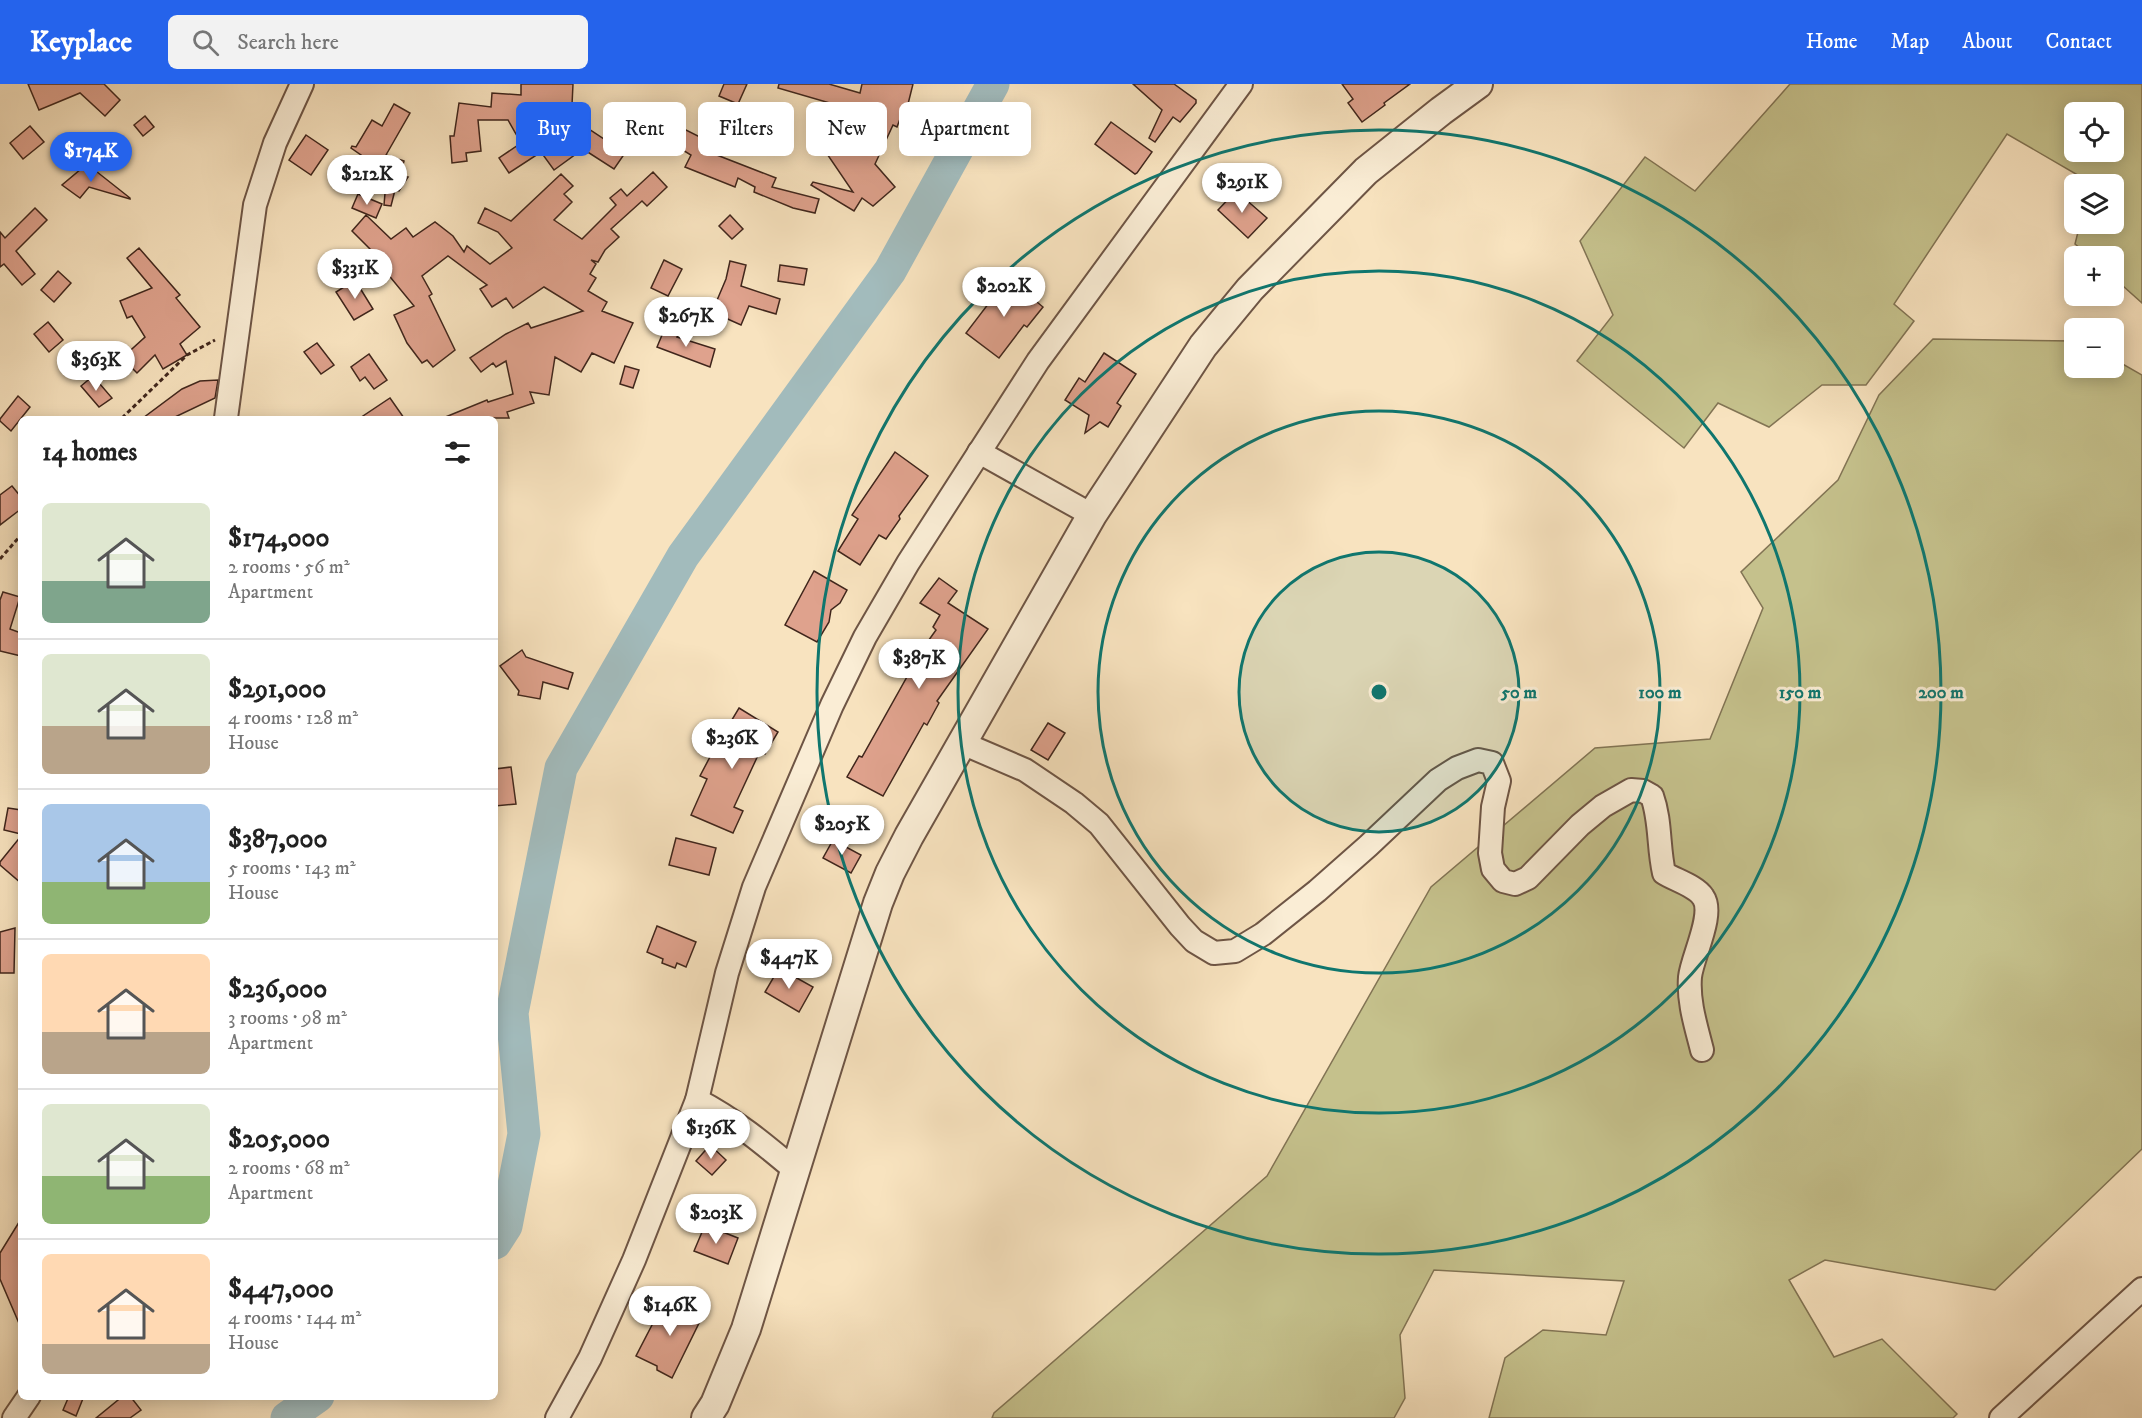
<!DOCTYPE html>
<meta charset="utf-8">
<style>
:root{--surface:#fff;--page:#f2f2f2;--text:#222;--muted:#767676;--line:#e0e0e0;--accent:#2563eb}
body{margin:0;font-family:"IM FELL DW Pica",serif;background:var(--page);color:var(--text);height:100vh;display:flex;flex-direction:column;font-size:22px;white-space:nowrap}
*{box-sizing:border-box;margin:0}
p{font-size:20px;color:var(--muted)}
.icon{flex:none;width:33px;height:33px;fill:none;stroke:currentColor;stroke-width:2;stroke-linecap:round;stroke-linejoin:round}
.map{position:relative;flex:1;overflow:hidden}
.details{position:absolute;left:18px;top:332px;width:480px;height:984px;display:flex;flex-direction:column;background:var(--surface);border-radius:9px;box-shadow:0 3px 15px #0003}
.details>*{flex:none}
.top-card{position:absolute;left:516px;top:18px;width:570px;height:54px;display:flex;gap:12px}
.buttons{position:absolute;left:2064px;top:18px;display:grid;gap:12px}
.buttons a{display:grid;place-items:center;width:60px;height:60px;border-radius:9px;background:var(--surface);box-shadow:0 3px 15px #0003;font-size:30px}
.price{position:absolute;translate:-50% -51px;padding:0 14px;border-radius:21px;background:#fff;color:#222;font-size:20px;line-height:39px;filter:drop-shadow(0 2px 3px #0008)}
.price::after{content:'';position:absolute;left:50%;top:36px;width:18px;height:14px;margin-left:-9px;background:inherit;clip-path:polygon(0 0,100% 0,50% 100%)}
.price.active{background:var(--accent);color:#fff}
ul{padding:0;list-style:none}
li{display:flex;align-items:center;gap:18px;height:150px;padding:0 24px}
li+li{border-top:2px solid var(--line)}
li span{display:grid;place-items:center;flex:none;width:168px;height:120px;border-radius:9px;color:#555}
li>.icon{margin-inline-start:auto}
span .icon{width:72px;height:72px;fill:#fffc;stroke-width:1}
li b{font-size:26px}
h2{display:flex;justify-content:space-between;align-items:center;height:72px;padding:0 24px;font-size:26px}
.pill{padding:0 21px;border-radius:9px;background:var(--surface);box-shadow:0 3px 15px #0003;font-size:21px;line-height:54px}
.pill.active{background:var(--accent);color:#fff}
header{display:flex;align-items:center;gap:36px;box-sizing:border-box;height:84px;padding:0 30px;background:var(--accent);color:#fff}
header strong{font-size:28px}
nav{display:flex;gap:33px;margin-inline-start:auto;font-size:21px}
.search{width:420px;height:54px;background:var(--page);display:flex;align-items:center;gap:15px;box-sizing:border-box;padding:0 21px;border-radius:9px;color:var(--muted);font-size:22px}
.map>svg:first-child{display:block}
</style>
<header>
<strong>Keyplace</strong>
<div class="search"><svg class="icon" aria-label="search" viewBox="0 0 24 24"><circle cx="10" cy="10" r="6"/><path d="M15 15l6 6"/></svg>Search here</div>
<nav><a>Home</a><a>Map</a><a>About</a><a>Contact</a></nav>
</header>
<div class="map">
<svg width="2142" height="1334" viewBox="0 0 2142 1334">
<rect width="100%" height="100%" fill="#f8e3bf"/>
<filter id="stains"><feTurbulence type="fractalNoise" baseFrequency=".00333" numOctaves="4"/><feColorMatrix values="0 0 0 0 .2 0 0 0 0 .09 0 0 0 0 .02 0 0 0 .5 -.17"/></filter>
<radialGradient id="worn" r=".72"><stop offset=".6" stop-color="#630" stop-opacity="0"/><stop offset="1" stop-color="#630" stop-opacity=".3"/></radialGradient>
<!-- green -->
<g fill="#c5c18c" stroke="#827454" stroke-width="1.5" fill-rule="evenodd">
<path d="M 1790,0 L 2142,0 L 2142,219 L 2114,194 L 2114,172 L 2090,172 L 2075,160 L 2080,140 L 2114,140 L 2114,100 L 2088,100 L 2088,97 L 2007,50 L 1894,220 L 1914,237 L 1866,301 L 1822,301 L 1769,343 L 1718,319 L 1684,364 L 1577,277 L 1613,231 L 1580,157 L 1645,73 L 1695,107 ZM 2074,28 L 2114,28 L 2114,68 L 2074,68 Z"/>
<path d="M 1933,255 L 2074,257 L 2074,284 L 2114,284 L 2114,275 L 2142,291 L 2142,1065 L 1995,1206 L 1825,1176 L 1789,1196 L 1834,1273 L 1882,1255 L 1957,1330 L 1953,1334 L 1489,1334 L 1505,1274 L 1543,1246 L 1606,1251 L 1624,1197 L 1434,1186 L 1400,1251 L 1405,1314 L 1394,1334 L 992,1334 L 994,1329 L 1267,1092 L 1431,803 L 1595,664 L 1710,655 L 1763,524 L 1741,488 L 1838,396 L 1879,311 Z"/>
</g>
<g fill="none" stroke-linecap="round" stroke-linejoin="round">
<!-- river -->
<g stroke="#a2bbbc" stroke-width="33">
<path d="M 495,1159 L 506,1142 L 524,1050 L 512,929 L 561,684 L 683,472 L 890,187 L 993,0"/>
<path d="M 287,1334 L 318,1312"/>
</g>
</g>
<!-- building -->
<g fill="#dfa28d" stroke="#40261c" stroke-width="1.5">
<path d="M 28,0 L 104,0 L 120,16 L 105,32 L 80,9 L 39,26 Z"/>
<path d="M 521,0 L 573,0 L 572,21 L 587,22 L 586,43 L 625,69 L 614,85 L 583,65 L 554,86 L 541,68 L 509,89 L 499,74 L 521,59 L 508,36 L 478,36 L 481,67 L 466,69 L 467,77 L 452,79 L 450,52 L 454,52 L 459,19 L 491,23 L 492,9 L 521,11 Z"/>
<path d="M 724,0 L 747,0 L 738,20 L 719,12 Z"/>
<path d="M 779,0 L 829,0 L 860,9 L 862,0 L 913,0 L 908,20 L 911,21 L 904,37 L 900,35 L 897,43 L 893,41 L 875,80 L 895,103 L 873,122 L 862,114 L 854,127 L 811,101 L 813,98 L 853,108 L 823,64 L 836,56 L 847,24 L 778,4 Z"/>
<path d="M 1133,0 L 1174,0 L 1196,16 L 1196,19 L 1180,38 L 1173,33 L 1155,58 L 1149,54 L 1162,26 Z"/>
<path d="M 1342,0 L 1410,0 L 1384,19 L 1385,21 L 1362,38 L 1348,19 L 1353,15 Z"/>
<path d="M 394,20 L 410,29 L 386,71 L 404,77 L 400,92 L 408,93 L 399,107 L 395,106 L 391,122 L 384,121 L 387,86 L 380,84 L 351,64 L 352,62 L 356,63 L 372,36 L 382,42 Z"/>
<path d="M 145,32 L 154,43 L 143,52 L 134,41 Z"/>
<path d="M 1111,38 L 1152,68 L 1137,89 L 1135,90 L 1095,60 Z"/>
<path d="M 672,39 L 708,57 L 704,66 L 776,94 L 772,103 L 819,115 L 815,129 L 793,124 L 754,108 L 755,103 L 738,94 L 735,103 L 685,83 L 691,71 L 663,54 Z"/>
<path d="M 30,42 L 44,58 L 23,75 L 10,59 Z"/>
<path d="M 306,51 L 328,66 L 311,91 L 289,76 Z"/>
<path d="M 87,80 L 130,114 L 130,115 L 89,103 L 80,114 L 62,101 Z"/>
<path d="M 653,88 L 667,103 L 647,122 L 642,117 L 611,145 L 619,153 L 605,166 L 598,178 L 591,176 L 596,180 L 590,190 L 596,194 L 588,207 L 607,218 L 602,227 L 633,239 L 614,279 L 592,269 L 581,288 L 555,273 L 549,311 L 530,308 L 534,319 L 507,328 L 509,334 L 443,334 L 487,316 L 488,318 L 513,310 L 506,277 L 496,283 L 493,279 L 481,288 L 470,274 L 506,250 L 528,239 L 531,244 L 583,227 L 544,203 L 513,224 L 506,214 L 492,223 L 480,205 L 487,201 L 448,172 L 422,192 L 432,210 L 429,212 L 455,266 L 433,283 L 427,276 L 422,279 L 407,259 L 394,231 L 414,222 L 377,177 L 380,175 L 352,147 L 366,131 L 391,155 L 406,144 L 413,153 L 435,138 L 453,152 L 464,168 L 467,162 L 490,180 L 512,164 L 498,148 L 478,139 L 485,124 L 511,137 L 561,90 L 573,102 L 564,110 L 572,118 L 554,136 L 582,155 L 616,121 L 610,114 L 621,105 L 627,112 Z"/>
<path d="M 1236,107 L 1267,134 L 1248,154 L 1218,126 Z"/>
<path d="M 358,110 L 382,120 L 376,134 L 352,124 Z"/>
<path d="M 35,124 L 47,136 L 16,167 L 35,190 L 22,201 L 4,180 L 0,183 L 0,148 L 5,154 Z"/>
<path d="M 730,131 L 743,145 L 732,155 L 719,142 Z"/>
<path d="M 139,164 L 180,211 L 176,214 L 200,243 L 180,260 L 187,271 L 163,285 L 155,271 L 137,289 L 122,274 L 145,253 L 132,232 L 127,234 L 120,217 L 152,204 L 127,174 Z"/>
<path d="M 664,176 L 682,185 L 668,212 L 651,204 Z"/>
<path d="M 730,177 L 746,181 L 741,202 L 780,215 L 776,230 L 749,222 L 741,241 L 712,228 L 726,195 Z"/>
<path d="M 780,181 L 807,185 L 804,201 L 778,197 Z"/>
<path d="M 58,187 L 71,199 L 54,218 L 41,206 Z"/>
<path d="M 1008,194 L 1043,223 L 1027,243 L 1024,241 L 999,274 L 966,249 Z"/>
<path d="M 355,196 L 373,225 L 354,236 L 336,208 Z"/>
<path d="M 48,238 L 63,256 L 49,268 L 34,250 Z"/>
<path d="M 665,244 L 679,249 L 677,253 L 715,265 L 710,283 L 657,263 Z"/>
<path d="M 317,259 L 334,281 L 321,290 L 304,268 Z"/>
<path d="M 1104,269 L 1136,290 L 1117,319 L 1121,322 L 1108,343 L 1100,338 L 1085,349 L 1089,331 L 1065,316 L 1079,294 L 1085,298 Z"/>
<path d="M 369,270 L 387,296 L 374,305 L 365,293 L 360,297 L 351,283 Z"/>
<path d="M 625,282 L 639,286 L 633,304 L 620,300 Z"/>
<path d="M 93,292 L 112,314 L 99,323 L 81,302 Z"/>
<path d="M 218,296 L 215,314 L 173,334 L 143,334 L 182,305 L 200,297 Z"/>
<path d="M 18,312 L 30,323 L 11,347 L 0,337 L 0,335 Z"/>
<path d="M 390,314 L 404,334 L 360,334 Z"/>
<path d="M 895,368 L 928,392 L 899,432 L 900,435 L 886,455 L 879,451 L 860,481 L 838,467 L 858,435 L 852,431 Z"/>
<path d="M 12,402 L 21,413 L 21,425 L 0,441 L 0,411 Z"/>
<path d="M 814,487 L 847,506 L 840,519 L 831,526 L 829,538 L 817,558 L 785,541 Z"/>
<path d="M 939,494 L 957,507 L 948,519 L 988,545 L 937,617 L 939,619 L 927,641 L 924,639 L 883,712 L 847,693 L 859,672 L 862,673 L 913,582 L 911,581 L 936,546 L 933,543 L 940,531 L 920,519 Z"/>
<path d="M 3,508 L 20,513 L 10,545 L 21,549 L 21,572 L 0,567 L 0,516 Z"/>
<path d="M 522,566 L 526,573 L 573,589 L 568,605 L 543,598 L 540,615 L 518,611 L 519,607 L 500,582 Z"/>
<path d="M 739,624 L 778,648 L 765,670 L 760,667 L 734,723 L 743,727 L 733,749 L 691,731 L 707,695 L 700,692 L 712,669 Z"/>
<path d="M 1048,639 L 1065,649 L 1048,676 L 1031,666 Z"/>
<path d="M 511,683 L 516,720 L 495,722 L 495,685 Z"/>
<path d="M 8,724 L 21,726 L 21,750 L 4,746 Z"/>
<path d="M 21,752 L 21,799 L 0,781 L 0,778 Z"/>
<path d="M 676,754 L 716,764 L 709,791 L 669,781 Z"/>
<path d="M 833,756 L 861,771 L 851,789 L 823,774 Z"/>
<path d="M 657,842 L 696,858 L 686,883 L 677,879 L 675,884 L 662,879 L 663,875 L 647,868 Z"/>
<path d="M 15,844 L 14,889 L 0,889 L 0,848 Z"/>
<path d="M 779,884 L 813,903 L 799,928 L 765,908 Z"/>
<path d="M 710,1061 L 726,1076 L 712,1091 L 696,1077 Z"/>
<path d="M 21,1135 L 21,1244 L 0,1195 L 0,1169 Z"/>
<path d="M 705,1141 L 738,1154 L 728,1180 L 694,1167 Z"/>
<path d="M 666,1214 L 703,1231 L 672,1294 L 657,1286 L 657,1282 L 636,1272 Z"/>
<path d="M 69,1312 L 84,1312 L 76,1332 L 63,1326 Z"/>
<path d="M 123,1312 L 130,1312 L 141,1326 L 130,1334 L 96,1334 Z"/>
</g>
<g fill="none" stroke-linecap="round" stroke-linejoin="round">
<defs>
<g id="minor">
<path d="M 226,334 L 255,121 L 275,59 L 302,0"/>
<path d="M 979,368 L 1092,431"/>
<path d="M 962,659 L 1025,686 L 1074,719 L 1099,740 L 1180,842 L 1194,857 L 1214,869 L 1235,867 L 1263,850 L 1317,807 L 1368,762 L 1438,696 L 1457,684 L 1478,676 L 1492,679 L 1499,697 L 1493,723 L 1490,769 L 1493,785 L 1503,797 L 1515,800 L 1528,794 L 1580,741 L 1603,722 L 1631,706 L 1643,707 L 1652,712 C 1661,737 1658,763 1664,789 C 1675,796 1696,802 1703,813 C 1715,830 1692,873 1690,893 C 1688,918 1696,942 1702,966"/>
<path d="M 697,1016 C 734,1035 764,1060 796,1087"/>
<path d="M 14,1334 L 29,1312"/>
<path d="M 557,1334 L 590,1274 L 634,1176 L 697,1016 L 727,889 L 754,803 L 832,621 L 865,553 L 908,479 L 1038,277 L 1241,0"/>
<path d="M 2001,1334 L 2142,1205"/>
</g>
<path id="tertiary" d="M 706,1334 L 715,1320 L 746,1245 L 878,819 L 890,789 L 909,752 L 1092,431 L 1203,262 L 1250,205 L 1366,87 L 1441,27 L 1478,0"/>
</defs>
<!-- minor casing -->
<use href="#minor" stroke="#6e5545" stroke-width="26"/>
<!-- tertiary casing -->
<use href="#tertiary" stroke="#6e5545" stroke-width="32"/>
<!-- path -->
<g stroke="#40261c" stroke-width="3" stroke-dasharray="4.5 3" stroke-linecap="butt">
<path d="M 122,334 L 187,271 L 215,256"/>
<path d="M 0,475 L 21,451"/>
</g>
<!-- minor -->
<use href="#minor" stroke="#faedd5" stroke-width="22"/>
<!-- tertiary -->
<use href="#tertiary" stroke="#faedd5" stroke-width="28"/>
</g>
<!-- distance rings -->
<circle cx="1379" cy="608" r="140" fill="#0f766e" fill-opacity=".12"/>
<g fill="none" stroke="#0f766e" stroke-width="3">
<circle cx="1379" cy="608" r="140"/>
<circle cx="1379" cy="608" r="281"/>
<circle cx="1379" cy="608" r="421"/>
<circle cx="1379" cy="608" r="562"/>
</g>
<circle cx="1379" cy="608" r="9" fill="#0f766e" stroke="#faedd5" stroke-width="3"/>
<g font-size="18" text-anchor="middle" font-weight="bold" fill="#0f766e" stroke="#faedd5" stroke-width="6" stroke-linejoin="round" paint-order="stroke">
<text x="1519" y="614">50 m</text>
<text x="1660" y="614">100 m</text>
<text x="1800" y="614">150 m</text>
<text x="1941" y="614">200 m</text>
</g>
<rect width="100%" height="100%" filter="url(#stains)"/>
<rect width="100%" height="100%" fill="url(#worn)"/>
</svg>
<div class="buttons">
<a><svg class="icon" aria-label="locate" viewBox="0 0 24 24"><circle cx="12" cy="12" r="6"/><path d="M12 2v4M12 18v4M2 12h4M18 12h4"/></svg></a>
<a><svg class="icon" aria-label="layers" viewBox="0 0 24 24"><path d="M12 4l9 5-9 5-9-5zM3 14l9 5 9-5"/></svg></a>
<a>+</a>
<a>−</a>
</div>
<b class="price active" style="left:91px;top:99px">$174K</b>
<b class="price" style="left:367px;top:122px">$212K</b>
<b class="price" style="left:1242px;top:130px">$291K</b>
<b class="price" style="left:355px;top:216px">$331K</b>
<b class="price" style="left:1004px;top:234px">$202K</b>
<b class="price" style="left:686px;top:264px">$267K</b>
<b class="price" style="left:96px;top:308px">$363K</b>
<b class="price" style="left:919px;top:606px">$387K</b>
<b class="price" style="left:732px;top:686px">$236K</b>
<b class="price" style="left:842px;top:772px">$205K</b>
<b class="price" style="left:789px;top:906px">$447K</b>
<b class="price" style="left:711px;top:1076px">$136K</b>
<b class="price" style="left:716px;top:1161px">$203K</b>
<b class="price" style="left:670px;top:1253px">$146K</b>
<div class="top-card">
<a class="pill active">Buy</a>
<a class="pill">Rent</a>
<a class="pill">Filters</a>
<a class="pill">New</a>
<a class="pill">Apartment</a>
</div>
<section class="details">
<h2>14 homes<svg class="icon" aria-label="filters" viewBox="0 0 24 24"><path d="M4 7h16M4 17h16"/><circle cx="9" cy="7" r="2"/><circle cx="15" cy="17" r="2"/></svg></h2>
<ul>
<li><span style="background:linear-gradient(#dfe7d0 65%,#7fa58c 0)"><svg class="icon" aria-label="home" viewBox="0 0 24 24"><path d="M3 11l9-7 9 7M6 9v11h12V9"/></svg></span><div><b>$174,000</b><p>2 rooms · 56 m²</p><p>Apartment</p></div></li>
<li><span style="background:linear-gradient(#dfe7d0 60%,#b9a48a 0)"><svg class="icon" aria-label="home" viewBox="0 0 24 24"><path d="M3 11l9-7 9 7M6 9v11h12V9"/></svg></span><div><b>$291,000</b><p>4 rooms · 128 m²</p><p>House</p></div></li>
<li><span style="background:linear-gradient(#a9c7e8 65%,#8fb573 0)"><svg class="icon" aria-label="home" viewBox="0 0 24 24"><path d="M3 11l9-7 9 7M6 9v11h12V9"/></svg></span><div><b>$387,000</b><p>5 rooms · 143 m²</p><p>House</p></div></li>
<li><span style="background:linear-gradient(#ffd9b3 65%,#b9a48a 0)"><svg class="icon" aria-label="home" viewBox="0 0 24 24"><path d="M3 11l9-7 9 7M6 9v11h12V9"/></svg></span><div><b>$236,000</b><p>3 rooms · 98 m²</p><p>Apartment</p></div></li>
<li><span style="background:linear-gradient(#dfe7d0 60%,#8fb573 0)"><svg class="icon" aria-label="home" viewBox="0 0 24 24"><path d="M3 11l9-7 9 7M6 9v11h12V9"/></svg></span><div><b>$205,000</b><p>2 rooms · 68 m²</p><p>Apartment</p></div></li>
<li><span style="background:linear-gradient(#ffd9b3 75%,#b9a48a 0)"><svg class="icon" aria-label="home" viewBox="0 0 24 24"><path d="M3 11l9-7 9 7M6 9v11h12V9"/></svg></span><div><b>$447,000</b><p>4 rooms · 144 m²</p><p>House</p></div></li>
</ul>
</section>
</div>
